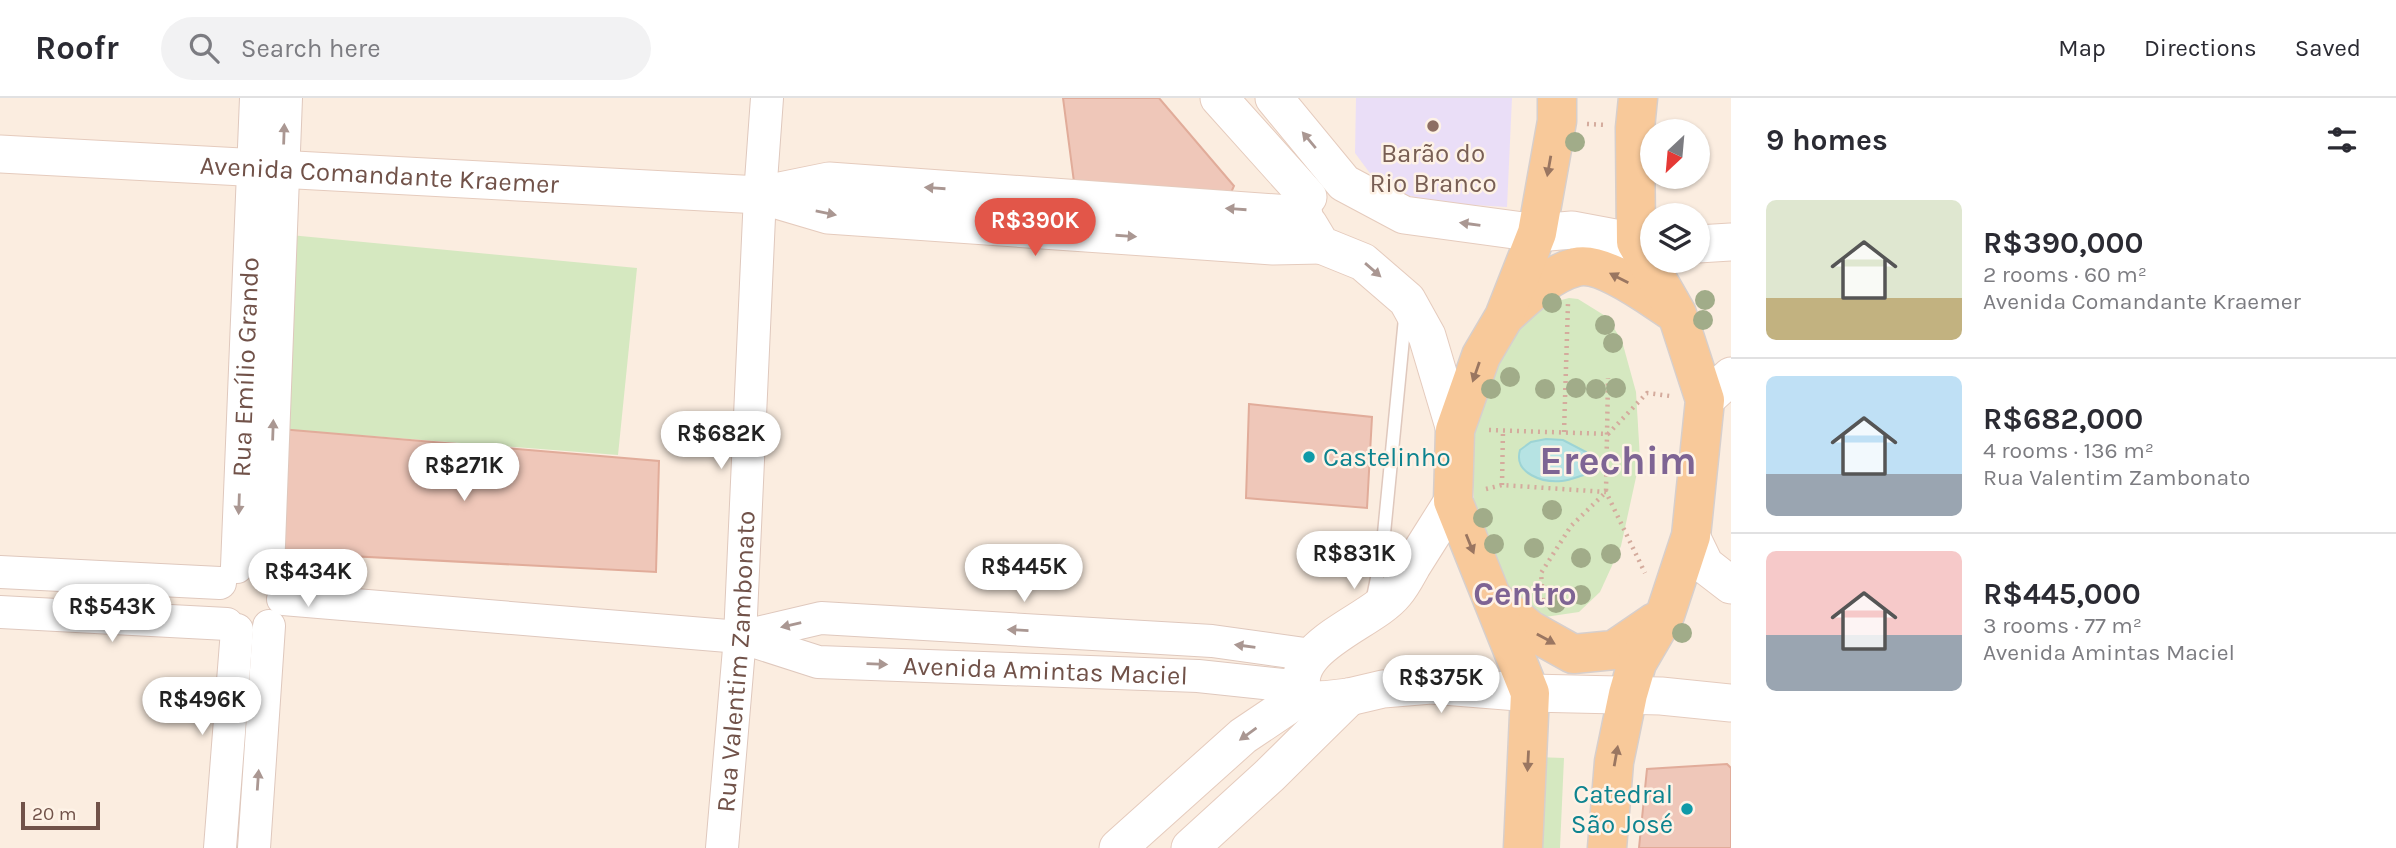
<!DOCTYPE html>
<meta charset="utf-8">
<style>
:root{--surface:#fff;--page:#f2f2f3;--text:#2b2b33;--muted:#7c7c81;--line:#e1e1e2;--accent:#e25649}
body{margin:0;font-family:Karla,sans-serif;background:var(--page);color:var(--text);height:100vh;display:flex;flex-direction:column;font-size:26px;white-space:nowrap}
*{box-sizing:border-box;margin:0}
p{font-size:23px;color:var(--muted)}
.icon{flex:none;width:38px;height:38px;fill:none;stroke:currentColor;stroke-width:2;stroke-linecap:round;stroke-linejoin:round}
.map{position:relative;flex:1;overflow:hidden}
.panel{display:flex;flex-direction:column;background:var(--surface);width:665px}
.panel>*{flex:none}
.needle{width:46px;rotate:206deg}
.tools{position:absolute;left:1640px;top:21px;display:grid;gap:14px}
.tools a{display:grid;place-items:center;width:70px;height:70px;border-radius:50%;background:var(--surface);box-shadow:0 2px 5px #0004;font-size:35px}
.scale{position:absolute;left:21px;bottom:18px;width:79px;box-sizing:border-box;padding-left:7px;border:4px solid #715249;border-top:0;font-size:19px;line-height:24px;white-space:nowrap;color:#715249;-webkit-text-stroke:5px #fef2e6;paint-order:stroke}
.price{position:absolute;translate:-50% -60px;padding:0 16px;border-radius:24px;background:#fff;color:#222;font-size:23px;line-height:46px;filter:drop-shadow(0 2px 4px #0008)}
.price::after{content:'';position:absolute;left:50%;top:42px;width:21px;height:16px;margin-left:-10px;background:inherit;clip-path:polygon(0 0,100% 0,50% 100%)}
.price.active{background:var(--accent);color:#fff}
ul{padding:0;list-style:none}
li{display:flex;align-items:center;gap:21px;height:175px;padding:0 35px}
li+li{border-top:2px solid var(--line)}
li span{display:grid;place-items:center;flex:none;width:196px;height:140px;border-radius:10px;color:#555}
li>.icon{margin-inline-start:auto}
span .icon{width:84px;height:84px;fill:#fffc;stroke-width:1}
li b{font-size:30px}
h2{display:flex;justify-content:space-between;align-items:center;height:84px;padding:0 35px;font-size:30px}
header{display:flex;align-items:center;gap:42px;box-sizing:border-box;height:98px;padding:0 35px;background:var(--surface);border-bottom:2px solid var(--line)}
header strong{font-size:33px}
nav{display:flex;gap:38px;margin-inline-start:auto;font-size:24px}
.search{width:490px;height:63px;background:var(--page);display:flex;align-items:center;gap:18px;box-sizing:border-box;padding:0 24px;border-radius:38px;color:var(--muted);font-size:26px}
main{display:flex;flex:1;min-height:0}
.map>svg:first-child{display:block}
</style>
<header>
<strong>Roofr</strong>
<div class="search"><svg class="icon" aria-label="search" viewBox="0 0 24 24"><circle cx="10" cy="10" r="6"/><path d="M15 15l6 6"/></svg>Search here</div>
<nav><a>Map</a><a>Directions</a><a>Saved</a></nav>
</header>
<main>
<div class="map">
<svg width="1731" height="750" viewBox="0 0 1731 750">
<rect width="100%" height="100%" fill="#fbede0"/>
<!-- education -->
<path fill="#eadef7" d="M 1356,0 L 1512,0 L 1507,109 L 1456,106 L 1398,96 L 1372,78 L 1355,55 Z"/>
<!-- green -->
<g fill="#d5e8c0">
<path d="M 290,137 L 637,170 L 618,357 L 280,331 Z"/>
<path d="M 1569,200 L 1578,201 L 1607,219 L 1622,243 L 1636,294 L 1640,361 L 1621,448 L 1600,494 L 1579,514 L 1545,519 L 1508,503 L 1475,413 L 1471,357 L 1480,297 L 1523,212 Z"/>
<path d="M 1536,659 L 1564,660 L 1560,750 L 1531,750 Z"/>
</g>
<!-- water -->
<path fill="#b6e3e3" stroke="#9dd4d5" stroke-width="2" d="M 1546,341 L 1563,342 L 1586,354 L 1589,368 L 1584,377 C 1577,379 1570,382 1562,383 C 1544,385 1513,376 1520,352 L 1531,344 Z"/>
<!-- building -->
<g fill="#efc7b9" stroke="#e1ac9a" stroke-width="2">
<path d="M 1063,0 L 1159,0 L 1234,88 L 1229,99 L 1074,84 Z"/>
<path d="M 1249,306 L 1372,319 L 1367,410 L 1246,400 Z"/>
<path d="M 280,331 L 659,363 L 656,474 L 273,454 Z"/>
<path d="M 1727,666 L 1731,670 L 1731,750 L 1639,750 L 1647,671 Z"/>
</g>
<g fill="none" stroke-linecap="round" stroke-linejoin="round">
<defs>
<path id="service" d="M 1372,504 L 1382,456 L 1405,220"/>
<g id="tertiary">
<path id="s1" d="M 237,469 L 256,0"/>
<path d="M 268,473 L 286,0"/>
<path d="M 0,474 L 220,485"/>
<path id="s2" d="M 283,501 L 740,539 L 818,564 L 1198,578 L 1301,589"/>
<path d="M 0,514 L 227,526"/>
<path d="M 740,539 L 821,520 L 1212,543 L 1312,557"/>
<path d="M 220,750 L 237,532"/>
<path d="M 254,750 L 269,528"/>
<path id="s3" d="M 722,750 L 740,539 L 760,97 L 767,0"/>
</g>
<g id="secondary">
<path d="M 1219,0 L 1308,99"/>
<path d="M 1274,0 L 1344,85 L 1404,117 L 1537,135 L 1572,132 L 1636,144 L 1652,144"/>
<path id="s4" d="M 0,56 L 760,97 L 828,117 L 1273,148 L 1321,147"/>
<path d="M 765,96 L 829,83 L 1304,117"/>
<path d="M 1309,127 L 1321,147 L 1363,164 L 1407,202 L 1427,238 L 1455,332"/>
<path d="M 1698,146 L 1731,144"/>
<path d="M 1705,302 L 1731,278"/>
<path d="M 1453,403 C 1439,425 1426,446 1412,468 C 1407,477 1402,487 1395,495 C 1372,524 1285,549 1304,597 L 1312,601 L 1323,602 L 1349,599 L 1383,591 L 1431,587 L 1530,595 L 1661,598 L 1731,605"/>
<path d="M 1691,438 L 1705,467 L 1731,487"/>
<path d="M 1118,750 L 1243,638 L 1304,597"/>
<path d="M 1190,750 L 1270,677 L 1349,599"/>
</g>
<g id="primary">
<path d="M 1505,218 C 1525,200 1549,176 1576,169 C 1602,162 1650,199 1672,213"/>
<path d="M 1493,501 L 1530,532 L 1573,556 L 1614,552 L 1655,524"/>
<path d="M 1523,750 L 1530,595 L 1453,403 L 1455,332 L 1481,258 L 1504,219 L 1537,135 L 1557,23 L 1557,0"/>
<path d="M 1607,750 L 1614,664 L 1628,596 L 1637,565 L 1665,517 L 1691,438 L 1705,302 L 1677,216 L 1636,144 L 1635,30 L 1638,0"/>
</g>
</defs>
<!-- service casing -->
<use href="#service" stroke="#dfc8bd" stroke-width="15"/>
<!-- tertiary casing -->
<use href="#tertiary" stroke="#dfc8bd" stroke-width="34"/>
<!-- secondary casing -->
<use href="#secondary" stroke="#e5cbbd" stroke-width="39"/>
<!-- primary casing -->
<use href="#primary" stroke="#d7cfcc" stroke-width="41"/>
<!-- path -->
<g stroke="#d4ab9d" stroke-width="4.5" stroke-dasharray="2 5" stroke-linecap="butt">
<path d="M 1587,26 L 1606,27"/>
<path d="M 1489,332 L 1608,336 L 1647,295 L 1670,298"/>
<path d="M 1564,334 L 1568,205"/>
<path d="M 1502,387 L 1503,332"/>
<path d="M 1486,391 L 1502,387 L 1606,394 L 1645,475"/>
<path d="M 1543,502 L 1541,475 L 1571,428 L 1606,394 L 1608,280"/>
</g>
<!-- service -->
<use href="#service" stroke="#fff" stroke-width="12"/>
<!-- tertiary -->
<use href="#tertiary" stroke="#fff" stroke-width="32"/>
<!-- secondary -->
<use href="#secondary" stroke="#fff" stroke-width="37"/>
<!-- primary -->
<use href="#primary" stroke="#f8c99a" stroke-width="38"/>
</g>
<!-- trees -->
<g fill="#a1ac89">
<circle cx="1575" cy="44" r="10"/>
<circle cx="1705" cy="202" r="10"/>
<circle cx="1552" cy="205" r="10"/>
<circle cx="1703" cy="222" r="10"/>
<circle cx="1605" cy="227" r="10"/>
<circle cx="1613" cy="245" r="10"/>
<circle cx="1510" cy="279" r="10"/>
<circle cx="1576" cy="290" r="10"/>
<circle cx="1616" cy="290" r="10"/>
<circle cx="1491" cy="291" r="10"/>
<circle cx="1545" cy="291" r="10"/>
<circle cx="1596" cy="291" r="10"/>
<circle cx="1552" cy="412" r="10"/>
<circle cx="1483" cy="420" r="10"/>
<circle cx="1494" cy="446" r="10"/>
<circle cx="1534" cy="450" r="10"/>
<circle cx="1611" cy="456" r="10"/>
<circle cx="1581" cy="460" r="10"/>
<circle cx="1581" cy="497" r="10"/>
<circle cx="1556" cy="505" r="10"/>
<circle cx="1682" cy="535" r="10"/>
</g>
<!-- one-way arrows -->
<defs><path id="oneway-solid" d="M-6-.8H1V-3.2L6.5 0L1 3.2V.8H-6Z" transform="scale(1.75)"/></defs>
<g fill="#aa9792">
<use href="#oneway-solid" transform="translate(284 36) rotate(-88)"/>
<use href="#oneway-solid" transform="translate(1309 42) rotate(-130)"/>
<use href="#oneway-solid" transform="translate(935 90) rotate(-176)"/>
<use href="#oneway-solid" transform="translate(1236 111) rotate(-176)"/>
<use href="#oneway-solid" transform="translate(826 115) rotate(11)"/>
<use href="#oneway-solid" transform="translate(1470 126) rotate(-172)"/>
<use href="#oneway-solid" transform="translate(1126 138) rotate(4)"/>
<use href="#oneway-solid" transform="translate(1373 172) rotate(41)"/>
<use href="#oneway-solid" transform="translate(273 332) rotate(-88)"/>
<use href="#oneway-solid" transform="translate(239 406) rotate(92)"/>
<use href="#oneway-solid" transform="translate(791 527) rotate(167)"/>
<use href="#oneway-solid" transform="translate(1018 532) rotate(-177)"/>
<use href="#oneway-solid" transform="translate(1245 548) rotate(-172)"/>
<use href="#oneway-solid" transform="translate(877 566) rotate(2)"/>
<use href="#oneway-solid" transform="translate(1248 636) rotate(144)"/>
<use href="#oneway-solid" transform="translate(258 682) rotate(-86)"/>
</g>
<g fill="#9a7661">
<use href="#oneway-solid" transform="translate(1549 68) rotate(100)"/>
<use href="#oneway-solid" transform="translate(1619 180) rotate(-153)"/>
<use href="#oneway-solid" transform="translate(1476 274) rotate(109)"/>
<use href="#oneway-solid" transform="translate(1470 446) rotate(68)"/>
<use href="#oneway-solid" transform="translate(1546 541) rotate(29)"/>
<use href="#oneway-solid" transform="translate(1616 658) rotate(-80)"/>
<use href="#oneway-solid" transform="translate(1528 663) rotate(93)"/>
</g>
<!-- markers -->
<circle fill="#8d6e63" stroke="#fef2e6" stroke-width="2.5" cx="1433" cy="28" r="7"/>
<g fill="#0f9aa8" stroke="#fef2e6" stroke-width="2.5">
<circle cx="1309" cy="359" r="7"/>
<circle cx="1687" cy="711" r="7"/>
</g>
<g text-anchor="middle" dominant-baseline="central" stroke-width="5" stroke-linejoin="round" paint-order="stroke">
<!-- education labels -->
<g font-size="26" fill="#785e54" stroke="#fef2e6">
<text x="1433" y="55">Barão do<tspan x="1433" dy="30">Rio Branco</tspan></text>
</g>
<!-- street labels -->
<g font-size="26" fill="#715249" stroke="#fef2e6">
<text stroke="none"><textPath href="#s4" startOffset="380">Avenida Comandante Kraemer</textPath></text>
<text stroke="none"><textPath href="#s1" startOffset="200">Rua Emílio Grando</textPath></text>
<text stroke="none"><textPath href="#s3" startOffset="187">Rua Valentim Zambonato</textPath></text>
<text stroke="none"><textPath href="#s2" startOffset="768">Avenida Amintas Maciel</textPath></text>
</g>
<!-- culture labels -->
<g font-size="26" fill="#0d838f" stroke="#fef2e6" text-anchor="start">
<text x="1323" y="359">Castelinho</text>
<text x="1673" y="696" text-anchor="end">Catedral<tspan x="1673" dy="30">São José</tspan></text>
</g>
<!-- district labels -->
<g font-size="33" font-weight="bold" fill="#7e6494" stroke="#fef2e6">
<text x="1525" y="496">Centro</text>
</g>
<!-- town labels -->
<g font-size="40" font-weight="bold" fill="#7e6494" stroke="#fef2e6">
<text x="1618" y="362">Erechim</text>
</g>
</g>
</svg>
<div class="tools">
<a><svg class="needle" viewBox="-14 -14 28 28"><path d="M0-13l5 13h-10z" fill="#e53935"/><path d="M0 13l5-13h-10z" fill="#7c7c81"/></svg></a>
<a><svg class="icon" aria-label="layers" viewBox="0 0 24 24"><path d="M12 4l9 5-9 5-9-5zM3 14l9 5 9-5"/></svg></a>
</div>
<div class="scale">20 m</div>
<b class="price active" style="left:1035px;top:160px">R$390K</b>
<b class="price" style="left:721px;top:373px">R$682K</b>
<b class="price" style="left:464px;top:405px">R$271K</b>
<b class="price" style="left:1354px;top:493px">R$831K</b>
<b class="price" style="left:1024px;top:506px">R$445K</b>
<b class="price" style="left:308px;top:511px">R$434K</b>
<b class="price" style="left:112px;top:546px">R$543K</b>
<b class="price" style="left:1441px;top:617px">R$375K</b>
<b class="price" style="left:202px;top:639px">R$496K</b>
</div>
<section class="panel">
<h2>9 homes<svg class="icon" aria-label="filters" viewBox="0 0 24 24"><path d="M4 7h16M4 17h16"/><circle cx="9" cy="7" r="2"/><circle cx="15" cy="17" r="2"/></svg></h2>
<ul>
<li><span style="background:linear-gradient(#dfe7d0 70%,#c2b280 0)"><svg class="icon" aria-label="home" viewBox="0 0 24 24"><path d="M3 11l9-7 9 7M6 9v11h12V9"/></svg></span><div><b>R$390,000</b><p>2 rooms · 60 m²</p><p>Avenida Comandante Kraemer</p></div></li>
<li><span style="background:linear-gradient(#bfe0f5 70%,#9aa5b1 0)"><svg class="icon" aria-label="home" viewBox="0 0 24 24"><path d="M3 11l9-7 9 7M6 9v11h12V9"/></svg></span><div><b>R$682,000</b><p>4 rooms · 136 m²</p><p>Rua Valentim Zambonato</p></div></li>
<li><span style="background:linear-gradient(#f6c9c9 60%,#9aa5b1 0)"><svg class="icon" aria-label="home" viewBox="0 0 24 24"><path d="M3 11l9-7 9 7M6 9v11h12V9"/></svg></span><div><b>R$445,000</b><p>3 rooms · 77 m²</p><p>Avenida Amintas Maciel</p></div></li>
</ul>
</section>
</main>
